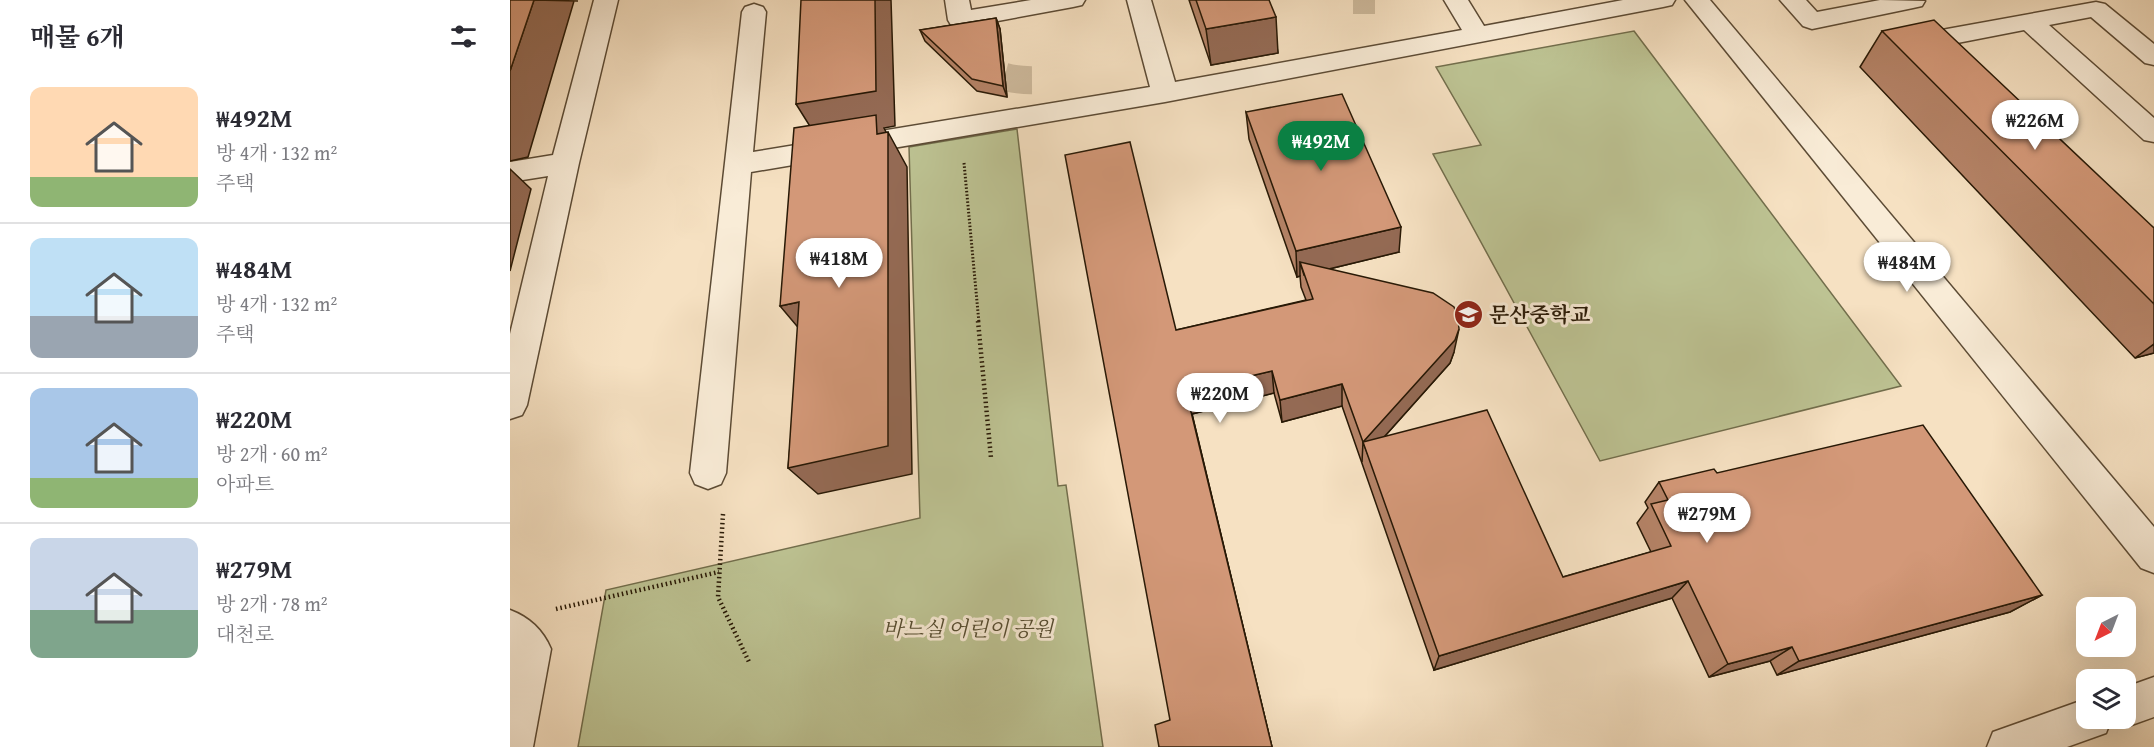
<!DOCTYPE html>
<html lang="ko">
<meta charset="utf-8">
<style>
:root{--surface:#fff;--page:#f7f7f7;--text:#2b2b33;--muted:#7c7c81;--line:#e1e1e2;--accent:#0b8043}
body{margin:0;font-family:"Gentium Book Plus","Noto Serif KR",serif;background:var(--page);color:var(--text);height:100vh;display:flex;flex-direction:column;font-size:22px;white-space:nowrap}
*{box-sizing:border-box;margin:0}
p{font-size:20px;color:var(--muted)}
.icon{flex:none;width:33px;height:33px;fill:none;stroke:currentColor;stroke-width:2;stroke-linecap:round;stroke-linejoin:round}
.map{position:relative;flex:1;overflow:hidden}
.drawer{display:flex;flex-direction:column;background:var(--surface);width:510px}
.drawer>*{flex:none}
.needle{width:39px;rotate:222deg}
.fabs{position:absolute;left:1566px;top:597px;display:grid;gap:12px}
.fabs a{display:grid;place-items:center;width:60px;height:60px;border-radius:12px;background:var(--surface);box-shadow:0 6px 24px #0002;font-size:30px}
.price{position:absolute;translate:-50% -51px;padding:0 14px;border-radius:21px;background:#fff;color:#222;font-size:20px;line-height:39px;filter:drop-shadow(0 2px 3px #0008)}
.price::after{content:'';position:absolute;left:50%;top:36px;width:18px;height:14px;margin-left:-9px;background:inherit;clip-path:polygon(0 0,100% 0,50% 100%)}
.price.current{background:var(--accent);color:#fff}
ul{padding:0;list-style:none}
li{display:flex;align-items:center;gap:18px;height:150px;padding:0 30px}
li+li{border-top:2px solid var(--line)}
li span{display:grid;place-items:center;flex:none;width:168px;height:120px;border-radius:12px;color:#555}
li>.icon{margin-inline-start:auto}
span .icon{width:72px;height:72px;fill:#fffc;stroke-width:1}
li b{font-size:26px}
h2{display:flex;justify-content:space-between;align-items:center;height:72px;padding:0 30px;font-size:26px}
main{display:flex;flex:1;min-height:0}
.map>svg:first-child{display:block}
</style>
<main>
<section class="drawer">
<h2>매물 6개<svg class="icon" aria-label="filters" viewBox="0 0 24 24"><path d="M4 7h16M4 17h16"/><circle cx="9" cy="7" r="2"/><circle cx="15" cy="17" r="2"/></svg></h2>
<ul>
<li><span style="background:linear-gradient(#ffd9b3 75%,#8fb573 0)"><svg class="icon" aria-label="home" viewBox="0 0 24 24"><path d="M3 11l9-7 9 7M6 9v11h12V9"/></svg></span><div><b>₩492M</b><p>방 4개 · 132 m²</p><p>주택</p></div></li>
<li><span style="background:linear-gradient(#bfe0f5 65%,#9aa5b1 0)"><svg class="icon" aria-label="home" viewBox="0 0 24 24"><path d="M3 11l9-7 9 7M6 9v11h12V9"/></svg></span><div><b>₩484M</b><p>방 4개 · 132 m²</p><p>주택</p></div></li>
<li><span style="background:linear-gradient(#a9c7e8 75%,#8fb573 0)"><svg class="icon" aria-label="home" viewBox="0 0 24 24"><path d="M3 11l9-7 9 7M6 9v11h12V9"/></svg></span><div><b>₩220M</b><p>방 2개 · 60 m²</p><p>아파트</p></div></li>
<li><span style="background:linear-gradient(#c9d6e8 60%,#7fa58c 0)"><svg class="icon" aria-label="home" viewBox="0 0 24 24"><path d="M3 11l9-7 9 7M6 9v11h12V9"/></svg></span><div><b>₩279M</b><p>방 2개 · 78 m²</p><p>대천로</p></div></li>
</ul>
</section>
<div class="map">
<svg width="1644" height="747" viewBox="0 0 1644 747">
<rect width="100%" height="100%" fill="#f6e1c2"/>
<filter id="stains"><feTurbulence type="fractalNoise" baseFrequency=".00333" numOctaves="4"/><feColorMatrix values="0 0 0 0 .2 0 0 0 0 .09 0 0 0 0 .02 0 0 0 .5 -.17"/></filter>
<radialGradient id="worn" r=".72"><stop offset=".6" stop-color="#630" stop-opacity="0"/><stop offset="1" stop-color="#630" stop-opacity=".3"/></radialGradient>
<!-- green -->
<g fill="#bdc393" stroke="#726e4c" stroke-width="1.5">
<path d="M 1124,31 L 1391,386 L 1090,461 L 923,154 L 971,145 L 926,67 Z"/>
<path d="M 507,129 L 548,486 L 556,485 L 593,747 L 68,747 L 96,590 L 410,518 L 399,147 Z"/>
</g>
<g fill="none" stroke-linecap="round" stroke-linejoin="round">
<!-- minor-tunnel -->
<g stroke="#cdb99c" stroke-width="28" stroke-dasharray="28 14" stroke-linecap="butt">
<path d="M 843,0 L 865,0"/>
<path d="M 464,53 L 466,63 C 486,77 504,81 528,80"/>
</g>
<defs>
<g id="minor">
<path d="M 84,0 L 108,0 L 69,163 L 17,405 L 12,415 L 0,419 L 0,334 L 38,176 L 0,182 L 0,162 L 43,155 Z"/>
<path d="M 435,0 L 459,0 L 461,10 L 521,0 L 575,0 L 572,5 L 563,7 L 450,28 L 441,25 L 438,20 Z"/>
<path d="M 617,0 L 641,0 L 665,82 L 952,30 L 934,0 L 958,0 L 974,26 L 1113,0 L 1165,0 L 1162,5 L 1153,7 L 655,102 L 241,172 L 216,473 L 211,484 L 198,489 L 185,484 L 180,473 L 232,12 L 235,7 L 244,4 L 253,7 L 256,12 L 243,152 L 640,87 Z"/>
<path d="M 1175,0 L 1200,0 L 1644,527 L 1644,573 L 1631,568 Z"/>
<path d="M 1270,0 L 1296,0 L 1307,12 L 1370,0 L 1415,1 L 1412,6 L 1403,8 L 1302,29 L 1293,26 Z"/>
<path d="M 1586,2 L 1595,4 L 1644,44 L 1644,65 L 1635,63 L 1581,17 L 1539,25 L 1644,118 L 1644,142 L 1634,140 L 1514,30 L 1437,45 L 1428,43 L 1425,37 L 1428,31 L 1437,29 Z"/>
<path d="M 0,610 C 19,617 33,630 41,649 L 23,747 L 0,747 Z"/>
<path d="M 1644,677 L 1644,717 L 1616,727 L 1601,720 L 1596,733 L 1557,747 L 1477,747 L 1483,732 L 1576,699 L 1576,718 L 1616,718 L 1616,687 Z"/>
</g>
</defs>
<!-- minor casing -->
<use href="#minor" stroke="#5c4b35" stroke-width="3"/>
<!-- path-far1 -->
<path stroke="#281906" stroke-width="3" stroke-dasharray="1.5 2" stroke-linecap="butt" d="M 454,163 L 469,323"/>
<!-- path -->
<g stroke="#281906" stroke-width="4.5" stroke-dasharray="1.5 3" stroke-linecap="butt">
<path d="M 468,321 L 481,458"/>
<path d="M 213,514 L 208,597 L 239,662"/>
<path d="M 46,609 L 209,572"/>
</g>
<!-- minor -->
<use href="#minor" fill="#f9ecd7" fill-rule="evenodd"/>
</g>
<!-- wall -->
<g fill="#b58367" stroke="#281906" stroke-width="1.5">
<path d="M 679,0 L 759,0 L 768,53 L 701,65 Z"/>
<path d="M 486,18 L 490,29 L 497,97 L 467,91 L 415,41 L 410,30 Z"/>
<path d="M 1372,31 L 1644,228 L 1644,353 L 1625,358 L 1350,67 Z"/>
<path d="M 736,112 L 889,252 L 819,269 L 944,352 L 940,363 L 875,436 L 1053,577 L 1141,552 L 1127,523 L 1138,508 L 1135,502 L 1149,482 L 1207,473 L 1532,595 L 1500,612 L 1267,675 L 1260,661 L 1199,677 L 1162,598 L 924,670 L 832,406 L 772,422 L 764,393 L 682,414 L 762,747 L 649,747 L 660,720 L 666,330 L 796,300 L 791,287 L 790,276 L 787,277 L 739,139 Z"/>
</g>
<!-- shaded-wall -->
<g fill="#946a54" stroke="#281906" stroke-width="1.5">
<path d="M 24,0 L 68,1 L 64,1 L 18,157 L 0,161 L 0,71 Z"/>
<path d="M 365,0 L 381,0 L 385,126 L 374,128 L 378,136 L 378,132 L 397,167 L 402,474 L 308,494 L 278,468 L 308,139 L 286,104 Z"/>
<path d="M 766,17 L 768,53 L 701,65 L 696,29 Z"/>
<path d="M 486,18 L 490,29 L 497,97 L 493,86 Z"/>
<path d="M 0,169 L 21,189 L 0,271 Z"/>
<path d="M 891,227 L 889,252 L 794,275 L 790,262 L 790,276 L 787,277 L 786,251 Z"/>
<path d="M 289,302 L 297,338 L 270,306 Z"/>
<path d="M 949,329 L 944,352 L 940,363 L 858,455 L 853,442 L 852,462 L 853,442 Z"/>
<path d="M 1644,344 L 1644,353 L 1625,358 Z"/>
<path d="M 762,371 L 764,393 L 682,414 L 762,747 L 676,391 Z"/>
<path d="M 832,384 L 832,406 L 772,422 L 770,400 Z"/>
<path d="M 1178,581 L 1162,598 L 924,670 L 929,656 Z"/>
<path d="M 1532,595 L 1500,612 L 1267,675 L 1289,661 Z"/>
<path d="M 1282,647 L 1260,661 L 1199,677 L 1218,664 Z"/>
</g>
<!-- building -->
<g fill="#d39878" stroke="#281906" stroke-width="1.5">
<path d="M 0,0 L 24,0 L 0,71 Z"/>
<path d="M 291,0 L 365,0 L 366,91 L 286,104 Z"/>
<path d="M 686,0 L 759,0 L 766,17 L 696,29 Z"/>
<path d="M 486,18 L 493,86 L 462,79 L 410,30 Z"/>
<path d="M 1424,20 L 1644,228 L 1644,304 L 1372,31 Z"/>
<path d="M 832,94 L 891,227 L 786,251 L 736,112 Z"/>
<path d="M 366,115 L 367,134 L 378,132 L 378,446 L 278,468 L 289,302 L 270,306 L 284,128 Z"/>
<path d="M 620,142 L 666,330 L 803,299 L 790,262 L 923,293 L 944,307 L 948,318 L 949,329 L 945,340 L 853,442 L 832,384 L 770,400 L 762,371 L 676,391 L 762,747 L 649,747 L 645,725 L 660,720 L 555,155 Z"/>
<path d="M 977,410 L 1053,577 L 1161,546 L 1141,504 L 1158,500 L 1149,482 L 1204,469 L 1207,473 L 1413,425 L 1532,595 L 1289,661 L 1282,647 L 1218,664 L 1178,581 L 929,656 L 853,442 Z"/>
</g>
<!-- icons -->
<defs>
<symbol id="school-disc" viewBox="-11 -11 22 22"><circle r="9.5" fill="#8f2418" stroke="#f9ecd7"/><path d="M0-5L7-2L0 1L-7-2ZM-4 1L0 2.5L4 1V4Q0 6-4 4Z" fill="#fff"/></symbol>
</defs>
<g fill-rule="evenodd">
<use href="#school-disc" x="942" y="298" width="33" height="33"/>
</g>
<g text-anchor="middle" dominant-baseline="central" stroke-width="6" stroke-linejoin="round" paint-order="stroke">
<!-- poi labels -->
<g font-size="21" font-weight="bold" fill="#281906" stroke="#f9ecd7" text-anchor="start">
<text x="979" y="314">문산중학교</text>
</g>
<!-- park labels -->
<g font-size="21" font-style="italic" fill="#554c30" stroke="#f9ecd7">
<text x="458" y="628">바느실 어린이 공원</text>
</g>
</g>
<rect width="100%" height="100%" filter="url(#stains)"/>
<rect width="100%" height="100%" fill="url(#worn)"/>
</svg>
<div class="fabs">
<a><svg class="needle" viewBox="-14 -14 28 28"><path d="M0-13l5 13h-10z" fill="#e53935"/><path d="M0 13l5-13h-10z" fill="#7c7c81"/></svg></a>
<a><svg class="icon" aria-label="layers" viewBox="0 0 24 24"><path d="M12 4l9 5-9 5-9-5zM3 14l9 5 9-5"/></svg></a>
</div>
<b class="price" style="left:1525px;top:151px">₩226M</b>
<b class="price current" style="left:811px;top:172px">₩492M</b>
<b class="price" style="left:329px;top:289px">₩418M</b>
<b class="price" style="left:1397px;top:293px">₩484M</b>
<b class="price" style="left:710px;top:424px">₩220M</b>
<b class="price" style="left:1197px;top:544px">₩279M</b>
</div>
</main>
